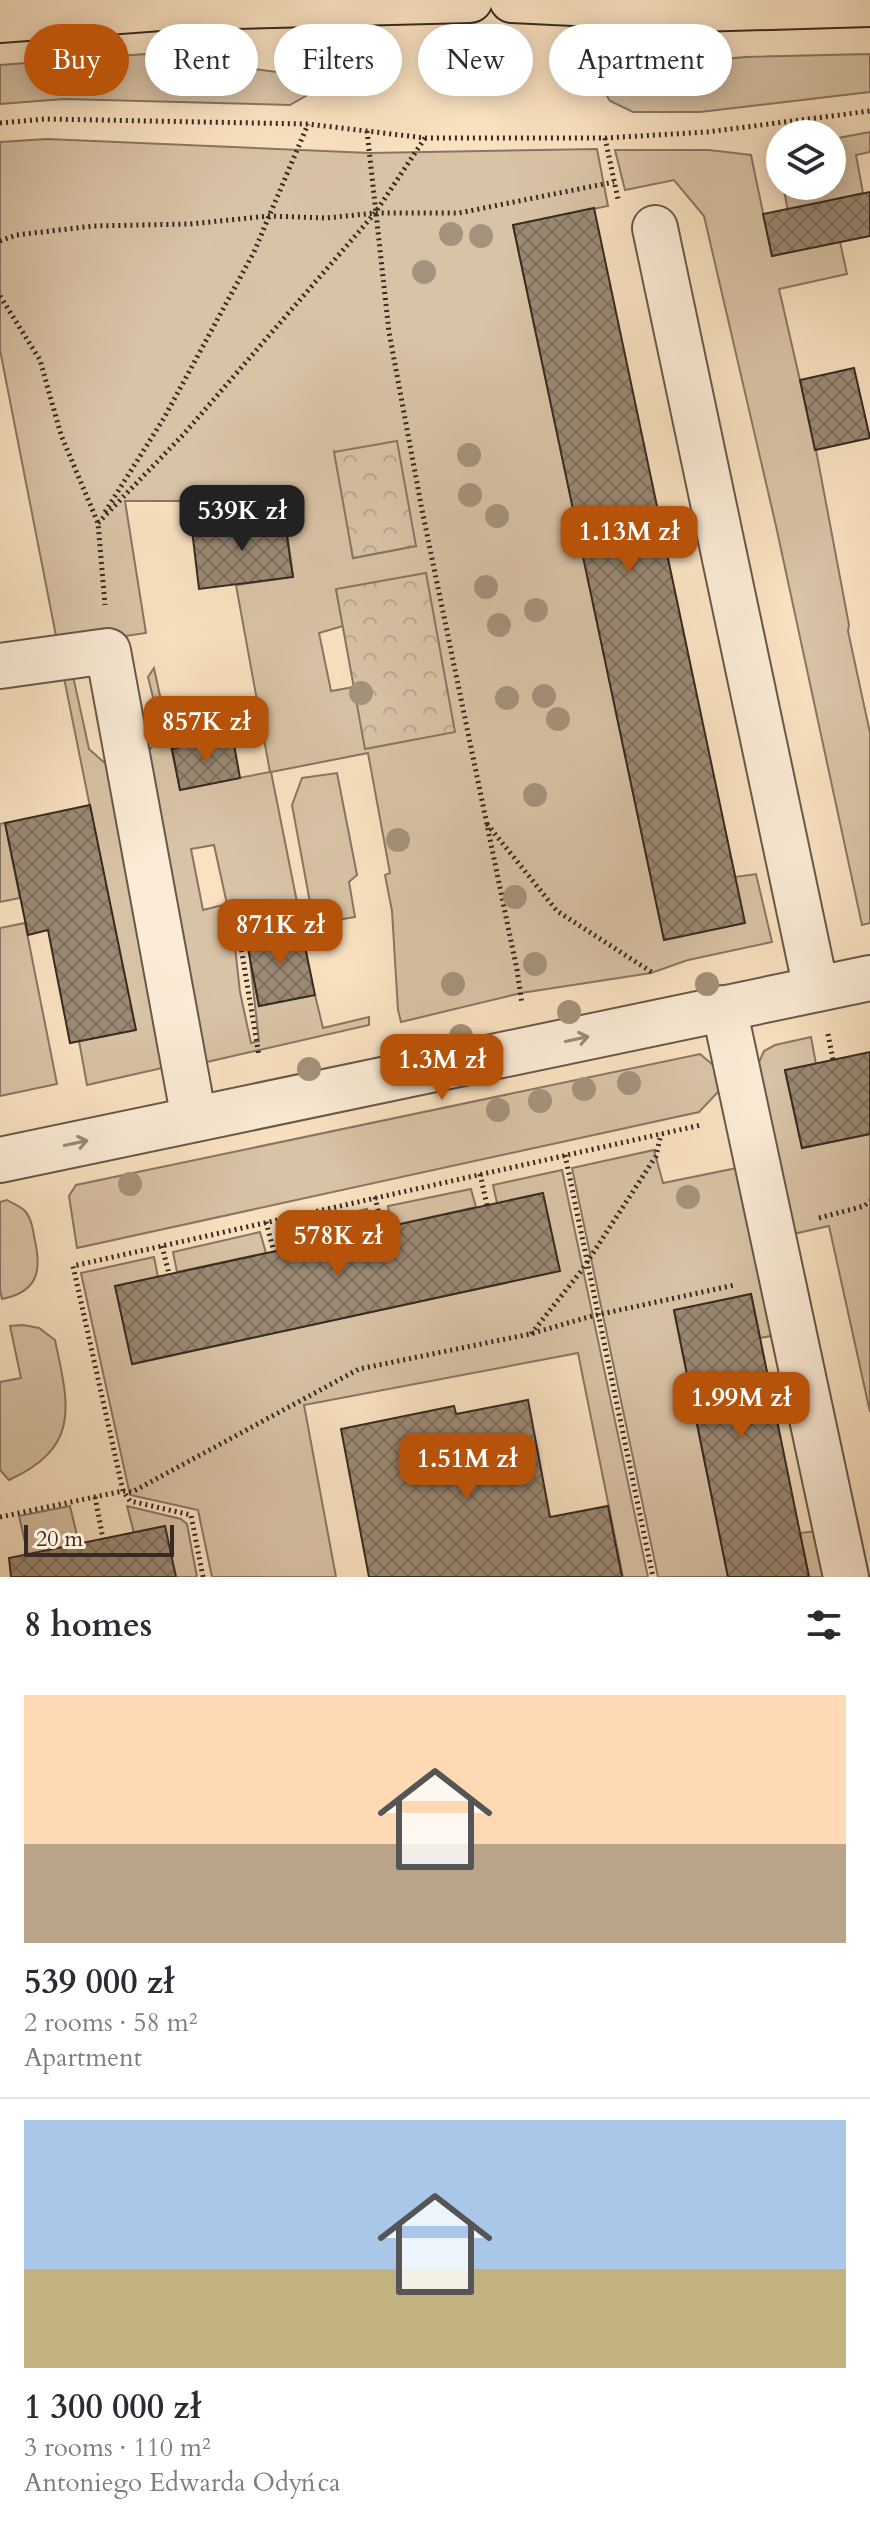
<!DOCTYPE html>
<meta charset="utf-8">
<style>
:root{--surface:#fff;--page:#f7f7f7;--text:#2b2b33;--muted:#7c7c81;--line:#e1e1e2;--accent:#b45309}
body{margin:0;font-family:Cardo,serif;background:var(--page);color:var(--text);height:100vh;display:flex;flex-direction:column;font-size:30px;white-space:nowrap}
*{box-sizing:border-box;margin:0}
p{font-size:26px;color:var(--muted)}
.icon{flex:none;width:44px;height:44px;fill:none;stroke:currentColor;stroke-width:2;stroke-linecap:round;stroke-linejoin:round}
.map{position:relative;height:1577px;overflow:hidden}
.details{display:flex;flex-direction:column;background:var(--surface);flex:1}
.details>*{flex:none}
.hud{position:absolute;left:24px;top:24px;width:822px;height:72px;display:flex;gap:16px}
.fabs{position:absolute;left:766px;top:120px;display:grid;gap:16px}
.fabs a{display:grid;place-items:center;width:80px;height:80px;border-radius:50%;background:var(--surface);box-shadow:0 4px 20px #0003;font-size:40px}
.scale{position:absolute;left:24px;bottom:20px;width:150px;box-sizing:border-box;padding-left:8px;border:4px solid #362a22;border-top:0;font-size:22px;line-height:28px;white-space:nowrap;color:#362a22;-webkit-text-stroke:6px #fcecd7;paint-order:stroke}
.price{position:absolute;translate:-50% -68px;padding:0 18px;border-radius:16px;background:var(--accent);color:#fff;font-size:26px;line-height:52px;filter:drop-shadow(0 2px 4px #0008)}
.price::after{content:'';position:absolute;left:50%;top:48px;width:24px;height:18px;margin-left:-12px;background:inherit;clip-path:polygon(0 0,100% 0,50% 100%)}
.price.selected{background:#222;color:#fff}
ul{padding:0;list-style:none}
li{display:grid;align-content:center;gap:16px;height:424px;padding:0 24px}
li+li{border-top:2px solid var(--line)}
li span{display:grid;place-items:center;height:248px;border-radius:0px;color:#555}
li>.icon{margin-inline-start:auto}
span .icon{width:144px;height:144px;fill:#fffc;stroke-width:1}
li b{font-size:34px}
h2{display:flex;justify-content:space-between;align-items:center;height:96px;padding:0 24px;font-size:34px}
.chip{padding:0 28px;border-radius:36px;background:var(--surface);box-shadow:0 4px 20px #0003;font-size:28px;line-height:72px}
.chip.selected{background:var(--accent);color:#fff}
.map>svg:first-child{display:block}
</style>
<div class="map">
<svg width="870" height="1577" viewBox="0 0 870 1577">
<defs>
<pattern id="forest-crowns" width="20" height="18" patternUnits="userSpaceOnUse" patternTransform="scale(2)"><rect width="20" height="18" fill="#d9c3a6"/><path d="M2 6a3 3 0 1 1 6 0M12 15a3 3 0 1 1 6 0" fill="none" stroke="#bba88f"/></pattern>
<pattern id="building-cross-hatch" width="8" height="8" patternUnits="userSpaceOnUse" patternTransform="scale(2)"><rect width="8" height="8" fill="#9c8a75"/><path d="M0 0l8 8M0 8l8-8" fill="none" stroke="#807160"/></pattern>
</defs>
<rect width="100%" height="100%" fill="#fae2c1"/>
<filter id="stains"><feTurbulence type="fractalNoise" baseFrequency=".0025" numOctaves="4"/><feColorMatrix values="0 0 0 0 .2 0 0 0 0 .09 0 0 0 0 .02 0 0 0 .5 -.17"/></filter>
<radialGradient id="worn" r=".72"><stop offset=".6" stop-color="#630" stop-opacity="0"/><stop offset="1" stop-color="#630" stop-opacity=".3"/></radialGradient>
<!-- green -->
<g fill="#d9c3a6" stroke="#887664" stroke-width="2" fill-rule="evenodd">
<path d="M 146,54 L 162,57 L 315,77 L 309,94 L 290,105 L 64,99 L 0,104 L 0,65 Z"/>
<path d="M 870,54 L 870,92 L 700,112 L 633,112 L 610,101 L 604,91 L 604,71 L 745,57 Z"/>
<path d="M 870,132 L 870,152 L 856,155 L 863,193 L 831,200 L 847,274 L 779,289 L 816,450 L 849,625 L 848,631 L 870,733 L 870,923 L 862,925 L 776,526 L 704,216 L 674,180 L 625,190 L 615,150 L 709,150 L 751,155 L 772,256 L 796,250 L 783,186 L 832,186 L 832,139 Z"/>
<path d="M 47,139 L 370,153 L 597,149 L 608,206 L 513,225 L 664,939 L 744,923 L 735,877 L 756,874 L 772,942 L 688,960 L 651,973 L 521,993 L 401,1022 L 398,1010 L 392,911 L 385,875 L 390,873 L 368,753 L 271,772 L 302,927 L 246,938 L 234,938 L 240,992 L 251,1043 L 259,1041 L 250,960 L 259,1006 L 315,995 L 323,1028 L 369,1017 L 369,1025 L 198,1064 L 143,758 L 162,734 L 148,677 L 154,668 L 180,789 L 270,772 L 236,585 L 293,577 L 285,518 L 222,526 L 218,501 L 125,501 L 146,633 L 58,646 L 0,350 L 0,142 ZM 335,452 L 416,546 L 353,558 ZM 336,589 L 366,748 L 354,687 L 331,691 L 319,633 L 343,626 ZM 214,845 L 227,904 L 203,910 L 191,849 Z"/>
<path d="M 63,673 L 73,676 L 89,749 L 116,773 L 171,1066 L 87,1085 L 79,1041 L 135,1030 Z"/>
<path d="M 337,773 L 357,875 L 349,882 L 355,917 L 314,924 L 292,805 L 302,778 Z"/>
<path d="M 5,823 L 20,898 L 0,902 L 0,824 Z"/>
<path d="M 25,923 L 57,1084 L 0,1096 L 0,928 Z"/>
<path d="M 811,1037 L 816,1064 L 785,1071 L 802,1148 L 870,1134 L 870,1412 L 829,1226 L 784,1236 L 751,1080 L 764,1051 L 775,1045 Z"/>
<path d="M 700,1054 L 718,1069 L 720,1090 L 699,1112 L 77,1248 L 69,1196 L 76,1185 Z"/>
<path d="M 654,1150 L 663,1183 L 737,1168 L 781,1334 L 760,1338 L 751,1294 L 674,1311 L 728,1577 L 658,1577 L 572,1168 Z"/>
<path d="M 562,1170 L 648,1577 L 623,1577 L 578,1353 L 304,1405 L 336,1577 L 212,1577 L 198,1510 L 130,1495 L 81,1273 L 154,1257 L 158,1277 L 115,1286 L 133,1364 L 559,1271 L 497,1203 L 493,1185 Z"/>
<path d="M 471,1189 L 476,1207 L 391,1226 L 388,1206 Z"/>
<path d="M 7,1200 C 12,1203 20,1206 24,1210 C 32,1218 33,1231 35,1241 C 42,1272 37,1292 2,1299 L 0,1290 L 0,1202 Z"/>
<path d="M 367,1209 L 372,1230 L 283,1249 L 279,1229 Z"/>
<path d="M 260,1232 L 266,1253 L 177,1272 L 173,1252 Z"/>
<path d="M 23,1325 L 39,1328 L 55,1340 C 69,1406 81,1447 9,1480 L 0,1470 L 0,1382 L 21,1378 L 10,1326 Z"/>
<path d="M 70,1506 L 79,1544 L 28,1555 L 19,1516 Z"/>
<path d="M 127,1506 L 181,1519 L 187,1524 L 197,1577 L 176,1577 L 134,1533 Z"/>
<path d="M 824,1530 L 835,1577 L 809,1577 L 800,1533 Z"/>
</g>
<!-- forest -->
<g fill="url(#forest-crowns)" stroke="#887664" stroke-width="2">
<path d="M 397,441 L 416,546 L 353,558 L 334,452 Z"/>
<path d="M 426,573 L 455,732 L 365,749 L 336,589 Z"/>
</g>
<!-- building -->
<g fill="url(#building-cross-hatch)" stroke="#362a22" stroke-width="2">
<path d="M 870,192 L 870,236 L 772,256 L 763,214 Z"/>
<path d="M 594,208 L 745,923 L 664,940 L 513,225 Z"/>
<path d="M 854,368 L 870,438 L 815,450 L 800,380 Z"/>
<path d="M 284,517 L 293,577 L 199,589 L 192,530 Z"/>
<path d="M 214,739 L 215,743 L 233,739 L 240,778 L 180,790 L 172,749 Z"/>
<path d="M 90,805 L 136,1030 L 70,1043 L 48,930 L 28,935 L 5,823 Z"/>
<path d="M 301,927 L 315,995 L 259,1006 L 246,938 Z"/>
<path d="M 870,1052 L 870,1134 L 802,1148 L 785,1070 Z"/>
<path d="M 543,1193 L 560,1271 L 132,1364 L 115,1286 Z"/>
<path d="M 751,1294 L 780,1435 L 809,1577 L 728,1577 L 674,1310 Z"/>
<path d="M 528,1400 L 550,1517 L 608,1506 L 622,1577 L 369,1577 L 341,1429 L 454,1406 L 456,1414 Z"/>
<path d="M 165,1526 L 176,1577 L 11,1577 L 9,1558 Z"/>
</g>
<g fill="none" stroke-linecap="round" stroke-linejoin="round">
<defs>
<g id="minor">
<path d="M 655,228 L 816,989"/>
<path d="M 0,666 L 108,651 L 194,1119"/>
<path d="M 724,1008 L 846,1577"/>
<path d="M 0,1160 L 870,978"/>
</g>
<g id="major">
<path d="M 512,0 L 697,9 L 870,4"/>
<path d="M 0,20 L 160,8 L 470,0"/>
</g>
</defs>
<!-- minor casing -->
<use href="#minor" stroke="#67584a" stroke-width="48"/>
<!-- major casing -->
<use href="#major" stroke="#362a22" stroke-width="48"/>
<!-- path -->
<g stroke="#362a22" stroke-width="5" stroke-dasharray="2 4" stroke-linecap="butt">
<path d="M 0,123 L 45,119 L 308,124 L 425,138 L 605,138 L 707,132 L 870,111"/>
<path d="M 367,131 L 389,332 L 422,510 L 517,970 L 522,1004"/>
<path d="M 605,138 L 618,199"/>
<path d="M 0,241 L 16,235 L 94,226 L 190,224 L 269,216 L 326,218 L 375,213 L 459,213 L 614,182"/>
<path d="M 0,296 L 40,360 L 61,435 L 98,523 L 105,605"/>
<path d="M 105,512 L 164,418 L 254,252 L 308,124"/>
<path d="M 98,523 L 183,435 L 375,213 L 425,138"/>
<path d="M 487,824 L 557,911 L 653,973"/>
<path d="M 252,919 L 239,935 L 259,1056"/>
<path d="M 828,1034 L 833,1060"/>
<path d="M 565,1155 L 653,1577"/>
<path d="M 480,1174 L 487,1205"/>
<path d="M 375,1197 L 382,1228"/>
<path d="M 819,1218 L 864,1206 L 870,1201"/>
<path d="M 266,1222 L 274,1252"/>
<path d="M 162,1246 L 169,1274"/>
<path d="M 531,1334 L 582,1270 L 656,1156 L 661,1134"/>
<path d="M 95,1497 L 103,1539"/>
<path d="M 0,1517 L 123,1491 L 132,1492 L 359,1369 L 530,1334 L 592,1316 L 735,1285"/>
<path d="M 203,1577 L 191,1515 L 130,1501 L 123,1491 L 73,1266 L 701,1125"/>
</g>
<!-- minor -->
<use href="#minor" stroke="#fcecd7" stroke-width="44"/>
<!-- major -->
<use href="#major" stroke="#fae2c1" stroke-width="44"/>
</g>
<!-- trees -->
<g fill="#a5927c">
<circle cx="451" cy="234" r="12"/>
<circle cx="481" cy="236" r="12"/>
<circle cx="424" cy="272" r="12"/>
<circle cx="469" cy="455" r="12"/>
<circle cx="470" cy="495" r="12"/>
<circle cx="497" cy="516" r="12"/>
<circle cx="486" cy="587" r="12"/>
<circle cx="536" cy="610" r="12"/>
<circle cx="499" cy="625" r="12"/>
<circle cx="361" cy="693" r="12"/>
<circle cx="544" cy="696" r="12"/>
<circle cx="507" cy="698" r="12"/>
<circle cx="558" cy="719" r="12"/>
<circle cx="535" cy="795" r="12"/>
<circle cx="398" cy="840" r="12"/>
<circle cx="515" cy="897" r="12"/>
<circle cx="535" cy="964" r="12"/>
<circle cx="453" cy="984" r="12"/>
<circle cx="707" cy="984" r="12"/>
<circle cx="569" cy="1012" r="12"/>
<circle cx="461" cy="1036" r="12"/>
<circle cx="309" cy="1069" r="12"/>
<circle cx="629" cy="1083" r="12"/>
<circle cx="584" cy="1089" r="12"/>
<circle cx="540" cy="1101" r="12"/>
<circle cx="498" cy="1110" r="12"/>
<circle cx="130" cy="1184" r="12"/>
<circle cx="688" cy="1197" r="12"/>
</g>
<!-- one-way arrows -->
<defs><path id="oneway-shaft" d="M-6 0H5M1.5-3L5.5 0L1.5 3" fill="none" stroke-width="1.6" stroke-linecap="round" stroke-linejoin="round" transform="scale(2)"/></defs>
<g stroke="#998b7c">
<use href="#oneway-shaft" transform="translate(577 1039) rotate(-12)"/>
<use href="#oneway-shaft" transform="translate(76 1143) rotate(-12)"/>
</g>
<rect width="100%" height="100%" filter="url(#stains)"/>
<rect width="100%" height="100%" fill="url(#worn)"/>
</svg>
<div class="fabs">
<a><svg class="icon" aria-label="layers" viewBox="0 0 24 24"><path d="M12 4l9 5-9 5-9-5zM3 14l9 5 9-5"/></svg></a>
</div>
<div class="scale">20 m</div>
<b class="price selected" style="left:242px;top:553px">539K zł</b>
<b class="price" style="left:629px;top:574px">1.13M zł</b>
<b class="price" style="left:206px;top:764px">857K zł</b>
<b class="price" style="left:280px;top:967px">871K zł</b>
<b class="price" style="left:442px;top:1102px">1.3M zł</b>
<b class="price" style="left:338px;top:1278px">578K zł</b>
<b class="price" style="left:741px;top:1440px">1.99M zł</b>
<b class="price" style="left:467px;top:1501px">1.51M zł</b>
<div class="hud">
<a class="chip selected">Buy</a>
<a class="chip">Rent</a>
<a class="chip">Filters</a>
<a class="chip">New</a>
<a class="chip">Apartment</a>
</div>
</div>
<section class="details">
<h2>8 homes<svg class="icon" aria-label="filters" viewBox="0 0 24 24"><path d="M4 7h16M4 17h16"/><circle cx="9" cy="7" r="2"/><circle cx="15" cy="17" r="2"/></svg></h2>
<ul>
<li><span style="background:linear-gradient(#ffd9b3 60%,#b9a48a 0)"><svg class="icon" aria-label="home" viewBox="0 0 24 24"><path d="M3 11l9-7 9 7M6 9v11h12V9"/></svg></span><div><b>539 000 zł</b><p>2 rooms · 58 m²</p><p>Apartment</p></div></li>
<li><span style="background:linear-gradient(#a9c7e8 60%,#c2b280 0)"><svg class="icon" aria-label="home" viewBox="0 0 24 24"><path d="M3 11l9-7 9 7M6 9v11h12V9"/></svg></span><div><b>1 300 000 zł</b><p>3 rooms · 110 m²</p><p>Antoniego Edwarda Odyńca</p></div></li>
</ul>
</section>
